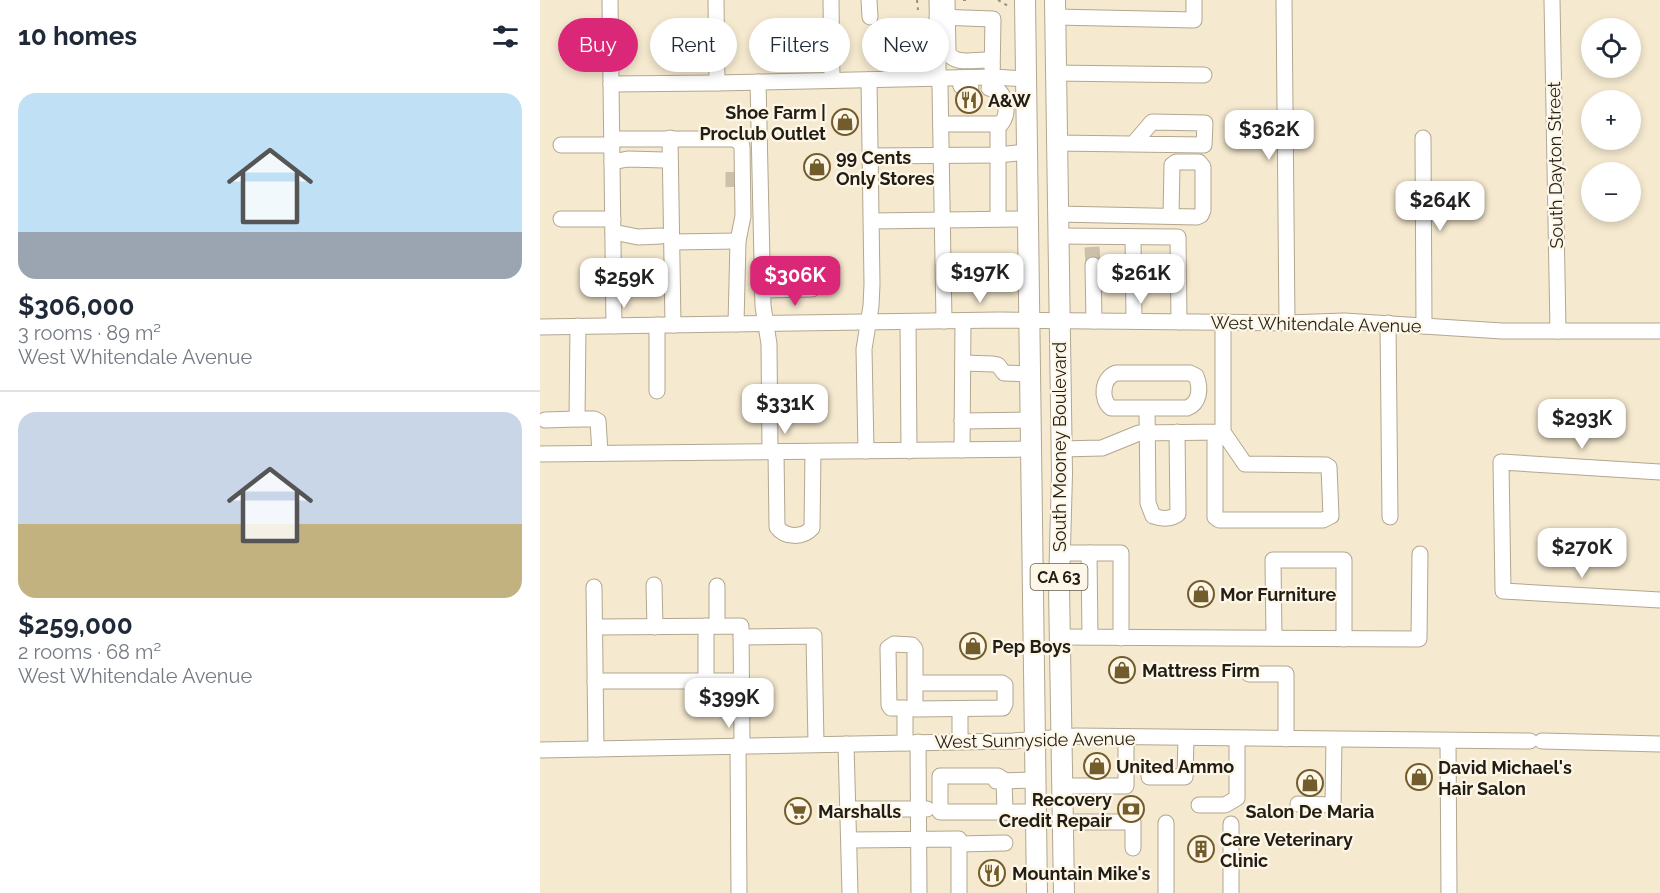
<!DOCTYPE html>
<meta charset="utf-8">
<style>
:root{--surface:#fff;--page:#f6f6f7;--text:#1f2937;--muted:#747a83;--line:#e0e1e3;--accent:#db2777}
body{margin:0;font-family:Raleway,sans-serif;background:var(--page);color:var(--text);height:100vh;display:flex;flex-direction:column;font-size:22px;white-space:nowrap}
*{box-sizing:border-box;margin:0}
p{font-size:20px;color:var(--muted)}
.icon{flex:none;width:33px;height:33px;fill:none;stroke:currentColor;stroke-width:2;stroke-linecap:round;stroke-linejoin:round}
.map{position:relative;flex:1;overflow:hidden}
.side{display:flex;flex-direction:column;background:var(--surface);width:540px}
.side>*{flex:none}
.hud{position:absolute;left:18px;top:18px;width:570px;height:54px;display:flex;gap:12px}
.tools{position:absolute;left:1041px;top:18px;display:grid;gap:12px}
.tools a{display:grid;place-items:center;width:60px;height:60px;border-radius:50%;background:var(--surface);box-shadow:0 3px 9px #0003;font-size:30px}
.price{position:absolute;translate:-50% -51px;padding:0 14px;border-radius:12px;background:#fff;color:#222;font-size:20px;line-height:39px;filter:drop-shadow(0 2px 3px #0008)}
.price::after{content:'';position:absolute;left:50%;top:36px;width:18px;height:14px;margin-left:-9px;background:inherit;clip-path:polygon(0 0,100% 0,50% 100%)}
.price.active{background:var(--accent);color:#fff}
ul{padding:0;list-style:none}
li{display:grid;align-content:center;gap:12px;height:318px;padding:0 18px}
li+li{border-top:2px solid var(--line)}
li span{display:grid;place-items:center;height:186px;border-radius:18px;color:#555}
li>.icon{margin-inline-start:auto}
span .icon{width:108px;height:108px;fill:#fffc;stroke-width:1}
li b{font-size:26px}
h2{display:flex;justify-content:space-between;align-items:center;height:72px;padding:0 18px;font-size:26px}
.pill{padding:0 21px;border-radius:27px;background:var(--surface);box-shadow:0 3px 9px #0003;font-size:21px;line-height:54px}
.pill.active{background:var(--accent);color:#fff}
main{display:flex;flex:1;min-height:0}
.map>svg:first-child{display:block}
</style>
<main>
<section class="side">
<h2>10 homes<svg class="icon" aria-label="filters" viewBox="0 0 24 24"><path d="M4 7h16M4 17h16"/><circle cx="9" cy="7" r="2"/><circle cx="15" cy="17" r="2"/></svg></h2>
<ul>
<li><span style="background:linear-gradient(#bfe0f5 75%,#9aa5b1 0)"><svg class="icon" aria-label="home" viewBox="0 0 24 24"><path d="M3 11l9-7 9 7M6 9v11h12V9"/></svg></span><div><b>$306,000</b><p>3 rooms · 89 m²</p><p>West Whitendale Avenue</p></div></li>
<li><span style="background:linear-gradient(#c9d6e8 60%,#c2b280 0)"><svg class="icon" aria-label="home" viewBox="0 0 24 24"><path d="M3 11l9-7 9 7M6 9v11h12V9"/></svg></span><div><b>$259,000</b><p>2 rooms · 68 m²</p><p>West Whitendale Avenue</p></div></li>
</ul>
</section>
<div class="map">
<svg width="1120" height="893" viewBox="0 0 1120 893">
<rect width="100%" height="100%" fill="#f5e9cf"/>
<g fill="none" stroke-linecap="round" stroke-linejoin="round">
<!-- minor-tunnel -->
<g stroke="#cbc0aa" stroke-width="15" stroke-dasharray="15 8" stroke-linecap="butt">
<path d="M 193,172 L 193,195"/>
<path d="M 552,247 L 553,265"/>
</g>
<defs>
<g id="minor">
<path d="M 70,0 L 74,326"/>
<path d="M 176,0 L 177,83 L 452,77 L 485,79"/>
<path d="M 291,0 L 292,80"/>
<path d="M 329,0 L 330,17"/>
<path d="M 407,0 L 408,52 C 413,65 433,60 445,60 L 450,61 L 452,66"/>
<path d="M 744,0 L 747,323"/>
<path d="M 1012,0 L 1018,331"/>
<path d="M 397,17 L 453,19 L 452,77"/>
<path d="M 515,17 L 654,20 L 654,0"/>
<path d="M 351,49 L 357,60 L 380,60 L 392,49 L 398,49 L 397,0"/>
<path d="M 398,49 L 398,78 L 400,86 L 404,321"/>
<path d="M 515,73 L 664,75"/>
<path d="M 419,78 L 421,86 L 431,88"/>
<path d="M 218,82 L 223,306 L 229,344 L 230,452"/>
<path d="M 71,84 L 177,83"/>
<path d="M 449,88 L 459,91 C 467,100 469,114 461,124 L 458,124"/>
<path d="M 401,124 L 458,124 L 458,219"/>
<path d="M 130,138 L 133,325"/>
<path d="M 883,138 L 884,326"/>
<path d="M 516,143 L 664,145 L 665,123 L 612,122 L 594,143"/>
<path d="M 21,145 L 66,145 L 77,139 L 193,139 L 198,141 L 202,146 L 203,216 L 198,241 L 196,324"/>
<path d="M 331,156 L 458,155 L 486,152"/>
<path d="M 72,162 L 88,159 L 124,160"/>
<path d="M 517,214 L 657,217 L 661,215 L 663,210 L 663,167 L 659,162 L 636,162 L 632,165 L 631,216"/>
<path d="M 21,219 L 73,219"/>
<path d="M 332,221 L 487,219"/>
<path d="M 73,232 L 98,237 L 121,236"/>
<path d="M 517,236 L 638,237 L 639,322"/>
<path d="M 593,237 L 594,321"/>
<path d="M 133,242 L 198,241"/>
<path d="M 553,265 L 554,321"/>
<path d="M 223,290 L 272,289"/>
<path d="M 368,322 L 369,451"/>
<path d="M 848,323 L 850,517"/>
<path d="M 117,325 L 117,391"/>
<path d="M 38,326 L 37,419 L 54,419 L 58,421 L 60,453"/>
<path d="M 0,327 L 459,320 L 747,323 L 804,321 L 962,331 L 1120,331"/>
<path d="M 423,363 L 453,364 L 458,365 L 464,373 L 490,374"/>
<path d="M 576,373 L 650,373 L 656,376 C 661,388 660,403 647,408 L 571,408 C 560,399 562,378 576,373 Z"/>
<path d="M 607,409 L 608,503 L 613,516 C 622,519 630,520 638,514 L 637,432"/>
<path d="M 5,420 L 37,419"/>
<path d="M 422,421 L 491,420"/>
<path d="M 683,432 L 705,464 L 786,465 L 789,467 L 791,516 L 783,520 L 679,520 L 675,517 L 675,441 Z"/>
<path d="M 521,449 L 562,448 L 599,433 L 683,432 L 683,322"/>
<path d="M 422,450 L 423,321"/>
<path d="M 326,451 L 324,349 L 331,306 L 332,284 L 329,80"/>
<path d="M 236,452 L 237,527 C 245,538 263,538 272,528 L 273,452"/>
<path d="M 0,454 L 491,449"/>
<path d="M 1120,472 L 961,462 L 963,591 L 1120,600"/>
<path d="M 519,553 L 549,553"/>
<path d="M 114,585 L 115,627"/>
<path d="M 177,586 L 177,626"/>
<path d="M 54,587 L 56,749"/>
<path d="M 166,626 L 166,708"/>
<path d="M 55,627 L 201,626 L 202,744"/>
<path d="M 201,637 L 274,636 L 276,744"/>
<path d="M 519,637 L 879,639 L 880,554"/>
<path d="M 550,637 L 549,553 L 581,553 L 581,638"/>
<path d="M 734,638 L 733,560 L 804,560 L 804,639"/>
<path d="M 709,674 L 746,674 L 746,739"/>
<path d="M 55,681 L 201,681"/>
<path d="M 420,709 L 420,741"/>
<path d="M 908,741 L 909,893"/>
<path d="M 1002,741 L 1120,744"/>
<path d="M 378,742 L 379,893"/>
<path d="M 365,743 L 365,708 L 351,708 L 349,705 L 348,648 L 354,644 L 372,645 L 375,649 L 375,709 L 463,708 L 465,704 L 465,685 L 462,683 L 375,683"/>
<path d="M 306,744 L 310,893"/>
<path d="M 198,745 L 199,893"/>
<path d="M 0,750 L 473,741 L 536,736 L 990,741"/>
<path d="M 609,777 L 645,777 L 646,738"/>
<path d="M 464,780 L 458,776 L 400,776 L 400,812 L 496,812"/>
<path d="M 464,780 L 465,812"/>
<path d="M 456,781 L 495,780"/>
<path d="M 522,786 L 586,786 L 586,737"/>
<path d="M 758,804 L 793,805 L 794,740"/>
<path d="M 659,805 L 685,805 L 697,798 L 697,739"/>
<path d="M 309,809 L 387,809"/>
<path d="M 523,822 L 593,822 L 593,848"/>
<path d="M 626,823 L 626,893"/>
<path d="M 309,840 L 419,839 L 419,893"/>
<path d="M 419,844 L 465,843"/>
<path d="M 691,893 L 691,824"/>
</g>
<g id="major">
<path d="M 485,0 L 497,893"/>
<path d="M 515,0 L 522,474 L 519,586 L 524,893"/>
</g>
</defs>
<!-- minor casing -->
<use href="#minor" stroke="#b2a78f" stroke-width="17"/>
<!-- major casing -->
<use href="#major" stroke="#b2a78f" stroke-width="22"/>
<!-- path -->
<g stroke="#978f7c" stroke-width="2" stroke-dasharray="3 4.5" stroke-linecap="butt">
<path d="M 377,0 L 378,10"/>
<path d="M 423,0 L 428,0"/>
<path d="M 458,0 L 468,6"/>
<path d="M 373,24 L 375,42"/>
</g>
<!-- minor -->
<use href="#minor" stroke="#fff" stroke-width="15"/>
<!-- major -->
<use href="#major" stroke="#fff" stroke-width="20"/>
</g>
<!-- icons -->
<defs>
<symbol id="restaurant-ring" viewBox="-11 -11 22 22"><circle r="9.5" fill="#fef7e7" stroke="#735c2c" stroke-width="1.5"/><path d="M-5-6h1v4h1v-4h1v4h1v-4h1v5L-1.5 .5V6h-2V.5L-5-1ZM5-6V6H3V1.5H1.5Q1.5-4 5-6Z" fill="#735c2c"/></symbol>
<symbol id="shop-ring" viewBox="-11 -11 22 22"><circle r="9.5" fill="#fef7e7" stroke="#735c2c" stroke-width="1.5"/><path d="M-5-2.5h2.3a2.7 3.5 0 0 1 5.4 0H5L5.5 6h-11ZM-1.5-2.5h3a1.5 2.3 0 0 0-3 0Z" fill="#735c2c"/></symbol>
<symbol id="bank-ring" viewBox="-11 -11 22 22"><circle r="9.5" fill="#fef7e7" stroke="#735c2c" stroke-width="1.5"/><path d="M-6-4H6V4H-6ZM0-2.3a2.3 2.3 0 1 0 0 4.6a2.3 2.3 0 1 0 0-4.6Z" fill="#735c2c"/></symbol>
<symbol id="supermarket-ring" viewBox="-11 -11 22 22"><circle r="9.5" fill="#fef7e7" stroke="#735c2c" stroke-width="1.5"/><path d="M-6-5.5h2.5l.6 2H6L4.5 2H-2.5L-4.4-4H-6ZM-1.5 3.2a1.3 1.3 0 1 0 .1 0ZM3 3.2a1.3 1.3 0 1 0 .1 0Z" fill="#735c2c"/></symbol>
<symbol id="building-ring" viewBox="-11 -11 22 22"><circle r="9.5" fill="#fef7e7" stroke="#735c2c" stroke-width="1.5"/><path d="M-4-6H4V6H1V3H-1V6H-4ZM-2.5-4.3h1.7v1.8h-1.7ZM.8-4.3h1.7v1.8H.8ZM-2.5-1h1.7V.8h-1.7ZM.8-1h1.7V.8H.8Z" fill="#735c2c"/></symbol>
</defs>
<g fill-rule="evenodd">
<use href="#restaurant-ring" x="414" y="85" width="30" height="30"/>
<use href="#shop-ring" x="290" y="107" width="30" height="30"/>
<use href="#shop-ring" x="262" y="152" width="30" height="30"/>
<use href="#shop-ring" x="646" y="579" width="30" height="30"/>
<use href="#shop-ring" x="418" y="631" width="30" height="30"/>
<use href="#shop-ring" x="567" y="655" width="30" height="30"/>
<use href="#shop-ring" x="542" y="751" width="30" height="30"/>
<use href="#shop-ring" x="864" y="762" width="30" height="30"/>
<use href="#shop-ring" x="755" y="768" width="30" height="30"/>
<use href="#bank-ring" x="576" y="794" width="30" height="30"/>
<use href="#supermarket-ring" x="243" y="796" width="30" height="30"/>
<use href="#building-ring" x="646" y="834" width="30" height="30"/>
<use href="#restaurant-ring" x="437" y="858" width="30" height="30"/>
</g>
<g text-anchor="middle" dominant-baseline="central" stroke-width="4.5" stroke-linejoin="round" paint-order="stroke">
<!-- shield labels -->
<rect fill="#fef7e7" stroke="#645f54" stroke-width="1.5" x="490.5" y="564" width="57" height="26" rx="4.5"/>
<g font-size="16" font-weight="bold" fill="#221e15">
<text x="519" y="577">CA 63</text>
</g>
<!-- poi labels -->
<g font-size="18" font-weight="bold" fill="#221e15" stroke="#fef7e7" text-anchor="start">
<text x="448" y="100">A&amp;W</text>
<text x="286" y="112" text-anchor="end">Shoe Farm |<tspan x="286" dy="21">Proclub Outlet</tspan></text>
<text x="296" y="157">99 Cents<tspan x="296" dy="21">Only Stores</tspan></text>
<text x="680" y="594">Mor Furniture</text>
<text x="452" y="646">Pep Boys</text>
<text x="602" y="670">Mattress Firm</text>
<text x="576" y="766">United Ammo</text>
<text x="898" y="767">David Michael's<tspan x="898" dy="21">Hair Salon</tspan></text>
<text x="572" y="799" text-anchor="end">Recovery<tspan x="572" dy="21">Credit Repair</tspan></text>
<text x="278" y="811">Marshalls</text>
<text x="770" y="811" text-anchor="middle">Salon De Maria</text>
<text x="680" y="839">Care Veterinary<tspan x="680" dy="21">Clinic</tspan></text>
<text x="472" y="873">Mountain Mike's</text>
</g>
<!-- street labels -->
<g font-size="18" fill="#221e15" stroke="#fef7e7">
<text transform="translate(1015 165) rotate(-91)">South Dayton Street</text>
<text transform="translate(776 324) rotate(1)">West Whitendale Avenue</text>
<text transform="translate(519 447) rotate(-90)">South Mooney Boulevard</text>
<text transform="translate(495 740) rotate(-1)">West Sunnyside Avenue</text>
</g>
</g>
</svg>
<div class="tools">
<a><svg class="icon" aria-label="locate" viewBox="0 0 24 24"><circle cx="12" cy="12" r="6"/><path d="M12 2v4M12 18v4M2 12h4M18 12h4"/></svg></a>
<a>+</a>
<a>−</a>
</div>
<b class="price" style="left:729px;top:161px">$362K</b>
<b class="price" style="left:900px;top:232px">$264K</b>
<b class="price" style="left:440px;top:304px">$197K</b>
<b class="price" style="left:601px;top:305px">$261K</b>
<b class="price active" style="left:255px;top:307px">$306K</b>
<b class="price" style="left:84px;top:309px">$259K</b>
<b class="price" style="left:245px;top:435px">$331K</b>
<b class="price" style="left:1042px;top:450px">$293K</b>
<b class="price" style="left:1042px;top:579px">$270K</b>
<b class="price" style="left:189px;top:729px">$399K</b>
<div class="hud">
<a class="pill active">Buy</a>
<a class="pill">Rent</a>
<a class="pill">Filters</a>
<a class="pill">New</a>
</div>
</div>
</main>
